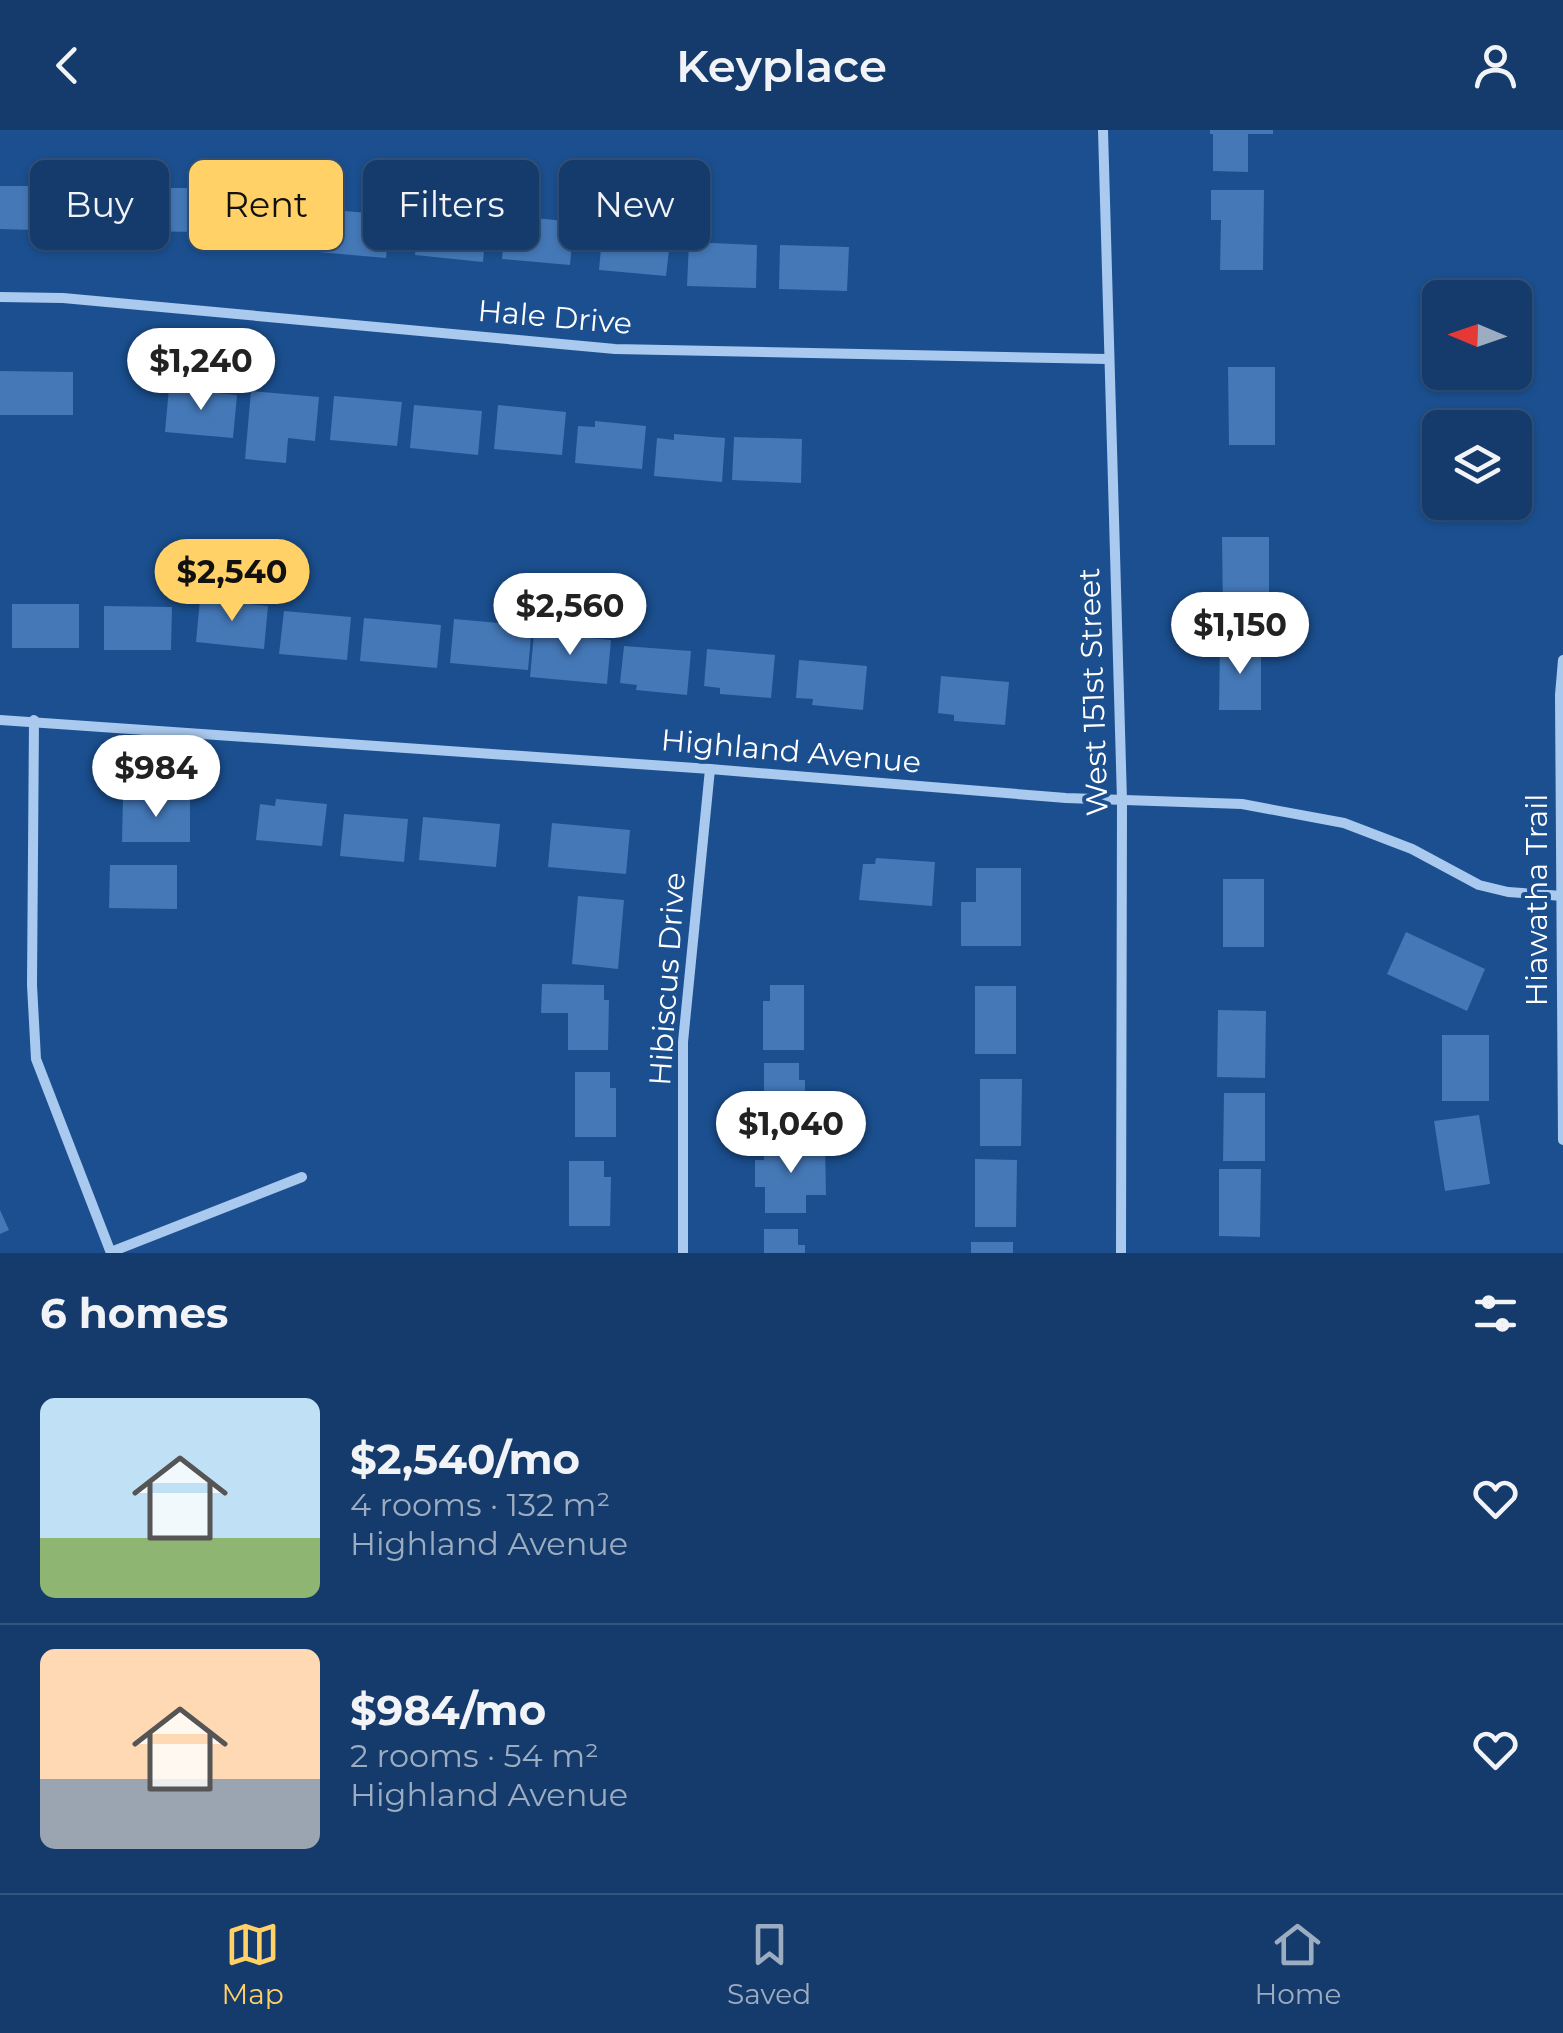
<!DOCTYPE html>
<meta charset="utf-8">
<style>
:root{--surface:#143b6b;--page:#1d4271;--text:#f1f3f6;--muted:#9dadc1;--line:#33557e;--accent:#ffd166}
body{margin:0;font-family:Montserrat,sans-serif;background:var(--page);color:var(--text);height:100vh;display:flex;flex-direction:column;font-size:38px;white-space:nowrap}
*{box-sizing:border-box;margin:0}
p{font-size:32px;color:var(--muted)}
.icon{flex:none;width:55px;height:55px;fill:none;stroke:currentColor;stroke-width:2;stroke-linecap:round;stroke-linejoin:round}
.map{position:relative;height:1123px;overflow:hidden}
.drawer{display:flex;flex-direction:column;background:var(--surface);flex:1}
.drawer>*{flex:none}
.banner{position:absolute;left:30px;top:30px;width:1000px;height:90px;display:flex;gap:20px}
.needle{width:65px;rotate:272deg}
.fabs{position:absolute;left:1422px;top:150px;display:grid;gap:20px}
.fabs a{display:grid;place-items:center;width:110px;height:110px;border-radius:15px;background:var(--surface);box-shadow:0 2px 8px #0004,0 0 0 2px var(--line);font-size:50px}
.price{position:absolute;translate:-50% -85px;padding:0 22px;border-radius:35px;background:#fff;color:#222;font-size:32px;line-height:65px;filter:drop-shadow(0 2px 5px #0008)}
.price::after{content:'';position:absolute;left:50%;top:60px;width:30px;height:22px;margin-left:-15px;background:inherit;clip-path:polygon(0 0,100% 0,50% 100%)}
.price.on{background:var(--accent);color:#111}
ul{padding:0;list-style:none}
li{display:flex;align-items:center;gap:30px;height:250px;padding:0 40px}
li+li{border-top:2px solid var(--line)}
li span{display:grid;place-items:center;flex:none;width:280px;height:200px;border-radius:15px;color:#555}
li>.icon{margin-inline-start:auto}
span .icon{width:120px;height:120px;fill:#fffc;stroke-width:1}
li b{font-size:42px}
h2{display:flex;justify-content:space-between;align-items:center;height:120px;padding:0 40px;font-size:42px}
.tag{padding:0 35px;border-radius:15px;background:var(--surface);box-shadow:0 2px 8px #0004,0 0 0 2px var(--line);font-size:35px;line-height:90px}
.tag.on{background:var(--accent);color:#111}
header{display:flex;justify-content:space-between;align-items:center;height:130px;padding:0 40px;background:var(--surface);font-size:45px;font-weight:600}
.dock{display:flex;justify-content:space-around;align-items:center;height:140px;border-top:2px solid var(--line);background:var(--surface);font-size:28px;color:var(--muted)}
.dock a{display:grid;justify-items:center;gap:5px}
.dock .on{color:var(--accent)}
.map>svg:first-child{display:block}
</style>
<header><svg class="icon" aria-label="back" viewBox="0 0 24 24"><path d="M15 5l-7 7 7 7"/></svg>Keyplace<svg class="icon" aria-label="person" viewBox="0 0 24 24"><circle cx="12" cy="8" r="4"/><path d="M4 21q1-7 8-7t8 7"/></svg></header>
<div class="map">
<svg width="1563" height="1123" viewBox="0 0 1563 1123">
<rect width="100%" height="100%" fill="#1b4f8f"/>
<!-- building -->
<g fill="#4478b7">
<path d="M 1210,0 L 1273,0 L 1273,4 L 1248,4 L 1248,42 L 1213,41 L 1213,4 L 1210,4 Z"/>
<path d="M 0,56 L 34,56 L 34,100 L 0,99 Z"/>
<path d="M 124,58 L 201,58 L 201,102 L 123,101 Z"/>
<path d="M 1211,60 L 1264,60 L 1263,140 L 1220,140 L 1221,90 L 1211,90 Z"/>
<path d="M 231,61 L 300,68 L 296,111 L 227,105 Z"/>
<path d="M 322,79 L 390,85 L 386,128 L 318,122 Z"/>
<path d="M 419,82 L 487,88 L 483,132 L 415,125 Z"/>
<path d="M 506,85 L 574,92 L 570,135 L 502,129 Z"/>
<path d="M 603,96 L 671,103 L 666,146 L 599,140 Z"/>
<path d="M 689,112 L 757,115 L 756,158 L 687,156 Z"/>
<path d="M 780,115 L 849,117 L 847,161 L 779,159 Z"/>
<path d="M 1228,237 L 1275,237 L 1275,315 L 1229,315 Z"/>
<path d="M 0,241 L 73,242 L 73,285 L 0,285 Z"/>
<path d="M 169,258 L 237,265 L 233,308 L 165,302 Z"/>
<path d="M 251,261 L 319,267 L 315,311 L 288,308 L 286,333 L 245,329 Z"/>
<path d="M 334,266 L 402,272 L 397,316 L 330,310 Z"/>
<path d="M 414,275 L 482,281 L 478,325 L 410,318 Z"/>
<path d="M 498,275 L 566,282 L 562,325 L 494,319 Z"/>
<path d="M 595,291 L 646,296 L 642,339 L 575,333 L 578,296 L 595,297 Z"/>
<path d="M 674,304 L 725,308 L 722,352 L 654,346 L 657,308 L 674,310 Z"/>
<path d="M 734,307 L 802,309 L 801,353 L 732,350 Z"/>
<path d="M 1222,407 L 1269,407 L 1269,485 L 1223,485 Z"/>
<path d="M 200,469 L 268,476 L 264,519 L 196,512 Z"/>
<rect x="12" y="474" width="67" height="44"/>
<path d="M 104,476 L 172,477 L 171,520 L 104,520 Z"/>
<path d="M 284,481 L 351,487 L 347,530 L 279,524 Z"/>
<path d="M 364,488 L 441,495 L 437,538 L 360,531 Z"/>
<path d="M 454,489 L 532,496 L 528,540 L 450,533 Z"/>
<path d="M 534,503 L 611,510 L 607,554 L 530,547 Z"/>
<path d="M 1220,513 L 1261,513 L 1261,580 L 1219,580 Z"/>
<path d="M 624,516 L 691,521 L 687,565 L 636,560 L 637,555 L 620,553 Z"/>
<path d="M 707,519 L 775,525 L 771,568 L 720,564 L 720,558 L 704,556 Z"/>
<path d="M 799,530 L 867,536 L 863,580 L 812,575 L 813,569 L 796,568 Z"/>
<path d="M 941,546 L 1009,552 L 1005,595 L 954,591 L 954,585 L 938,583 Z"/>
<path d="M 123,668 L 190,668 L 190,712 L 122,712 Z"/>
<path d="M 276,669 L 327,674 L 322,716 L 256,710 L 260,674 L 275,676 Z"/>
<path d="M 344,684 L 408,689 L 404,732 L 340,726 Z"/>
<path d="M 423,687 L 500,694 L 496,737 L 419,730 Z"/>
<path d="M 552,693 L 630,700 L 626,744 L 548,737 Z"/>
<path d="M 876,728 L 935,732 L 932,776 L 859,770 L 863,734 L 875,734 Z"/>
<path d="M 110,735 L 177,735 L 177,779 L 109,778 Z"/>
<path d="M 976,738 L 1021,738 L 1021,816 L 961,816 L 961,772 L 976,772 Z"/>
<rect x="1223" y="749" width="41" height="68"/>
<path d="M 578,766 L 624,770 L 618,839 L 572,834 Z"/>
<path d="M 1406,802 L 1485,839 L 1467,881 L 1387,844 Z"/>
<path d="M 542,854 L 604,855 L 604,870 L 609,870 L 608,920 L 568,920 L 568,883 L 541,883 Z"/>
<path d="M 770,855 L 804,855 L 804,920 L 763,920 L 763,871 L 770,871 Z"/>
<rect x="975" y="856" width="41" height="68"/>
<path d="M 1218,880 L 1266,881 L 1265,948 L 1217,947 Z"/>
<rect x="1442" y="905" width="47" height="66"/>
<path d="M 764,933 L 799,933 L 799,950 L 805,950 L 805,999 L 764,998 Z"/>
<path d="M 575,942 L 610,942 L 610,958 L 616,958 L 616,1007 L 575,1007 Z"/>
<path d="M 980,949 L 1022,949 L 1021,1016 L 980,1016 Z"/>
<path d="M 1224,963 L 1265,963 L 1265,1031 L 1223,1031 Z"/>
<path d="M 1479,985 L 1490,1054 L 1445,1061 L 1434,991 Z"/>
<path d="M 825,1013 L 826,1065 L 806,1065 L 806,1083 L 765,1083 L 765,1057 L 755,1057 L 755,1030 L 764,1030 L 764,1014 Z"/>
<path d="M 975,1029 L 1017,1030 L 1016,1097 L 975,1097 Z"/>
<path d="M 569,1031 L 604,1031 L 604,1047 L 611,1047 L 610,1096 L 569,1096 Z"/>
<path d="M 1219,1039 L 1261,1039 L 1260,1107 L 1219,1106 Z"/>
<path d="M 0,1080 L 9,1100 L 0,1104 Z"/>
<path d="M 764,1099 L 798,1099 L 798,1115 L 805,1115 L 805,1123 L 764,1123 Z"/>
<rect x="971" y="1112" width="42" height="11"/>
</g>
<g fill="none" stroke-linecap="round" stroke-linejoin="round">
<!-- street -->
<g stroke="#a9c9ee" stroke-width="10">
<path d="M 1103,0 L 1122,671 L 1121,1123"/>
<path d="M 0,167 L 63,168 L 615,219 L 1107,229"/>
<path d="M 1563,530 L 1560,565 L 1563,1010"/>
<path d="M 0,590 L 710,639 L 1066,668 L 1242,674 L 1344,693 L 1412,719 L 1479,755 L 1508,762 L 1563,766"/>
<path d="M 34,590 L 32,855 L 36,929 L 111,1123"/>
<path d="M 111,1122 L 302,1047"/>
<path d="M 683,1123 L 683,912 L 710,639"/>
</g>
</g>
<g text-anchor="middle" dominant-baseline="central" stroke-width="8" stroke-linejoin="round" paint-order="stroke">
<!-- street labels -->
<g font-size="30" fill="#fff" stroke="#1b4f8f">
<text transform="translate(555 187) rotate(5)">Hale Drive</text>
<text transform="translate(1093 562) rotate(-92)">West 151st Street</text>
<text transform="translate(791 621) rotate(5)">Highland Avenue</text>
<text transform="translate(1536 770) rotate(-90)">Hiawatha Trail</text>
<text transform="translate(667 849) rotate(-86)">Hibiscus Drive</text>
</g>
</g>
</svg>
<div class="fabs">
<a><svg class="needle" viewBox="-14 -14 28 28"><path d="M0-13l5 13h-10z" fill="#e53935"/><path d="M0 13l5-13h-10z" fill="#9dadc1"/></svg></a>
<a><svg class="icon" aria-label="layers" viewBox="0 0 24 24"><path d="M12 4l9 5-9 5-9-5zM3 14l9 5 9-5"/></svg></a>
</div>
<b class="price" style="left:201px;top:283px">$1,240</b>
<b class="price on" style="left:232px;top:494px">$2,540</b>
<b class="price" style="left:570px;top:528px">$2,560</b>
<b class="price" style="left:1240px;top:547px">$1,150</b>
<b class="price" style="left:156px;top:690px">$984</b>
<b class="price" style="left:791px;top:1046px">$1,040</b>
<div class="banner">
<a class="tag">Buy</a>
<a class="tag on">Rent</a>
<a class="tag">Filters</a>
<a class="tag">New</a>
</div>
</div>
<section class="drawer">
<h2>6 homes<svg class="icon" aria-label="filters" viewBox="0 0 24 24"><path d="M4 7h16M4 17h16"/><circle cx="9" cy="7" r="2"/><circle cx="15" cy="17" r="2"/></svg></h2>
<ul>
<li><span style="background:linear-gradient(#bfe0f5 70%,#8fb573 0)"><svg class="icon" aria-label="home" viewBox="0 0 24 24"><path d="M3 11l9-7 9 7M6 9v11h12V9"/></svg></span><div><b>$2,540/mo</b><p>4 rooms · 132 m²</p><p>Highland Avenue</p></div><svg class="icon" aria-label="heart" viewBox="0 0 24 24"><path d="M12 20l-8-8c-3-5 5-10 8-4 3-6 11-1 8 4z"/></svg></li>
<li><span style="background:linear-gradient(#ffd9b3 65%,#9aa5b1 0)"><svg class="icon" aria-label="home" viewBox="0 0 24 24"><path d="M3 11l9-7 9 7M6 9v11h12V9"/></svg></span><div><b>$984/mo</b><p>2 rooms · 54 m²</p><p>Highland Avenue</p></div><svg class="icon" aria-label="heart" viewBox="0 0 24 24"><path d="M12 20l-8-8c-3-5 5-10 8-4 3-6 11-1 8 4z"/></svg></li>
</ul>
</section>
<nav class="dock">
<a class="on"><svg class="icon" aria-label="map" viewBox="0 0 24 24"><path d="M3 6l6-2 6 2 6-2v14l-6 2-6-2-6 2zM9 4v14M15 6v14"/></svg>Map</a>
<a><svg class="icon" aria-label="saved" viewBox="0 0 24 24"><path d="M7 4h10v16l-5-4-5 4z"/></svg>Saved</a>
<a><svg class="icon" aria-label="home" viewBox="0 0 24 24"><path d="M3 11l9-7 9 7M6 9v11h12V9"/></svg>Home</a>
</nav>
